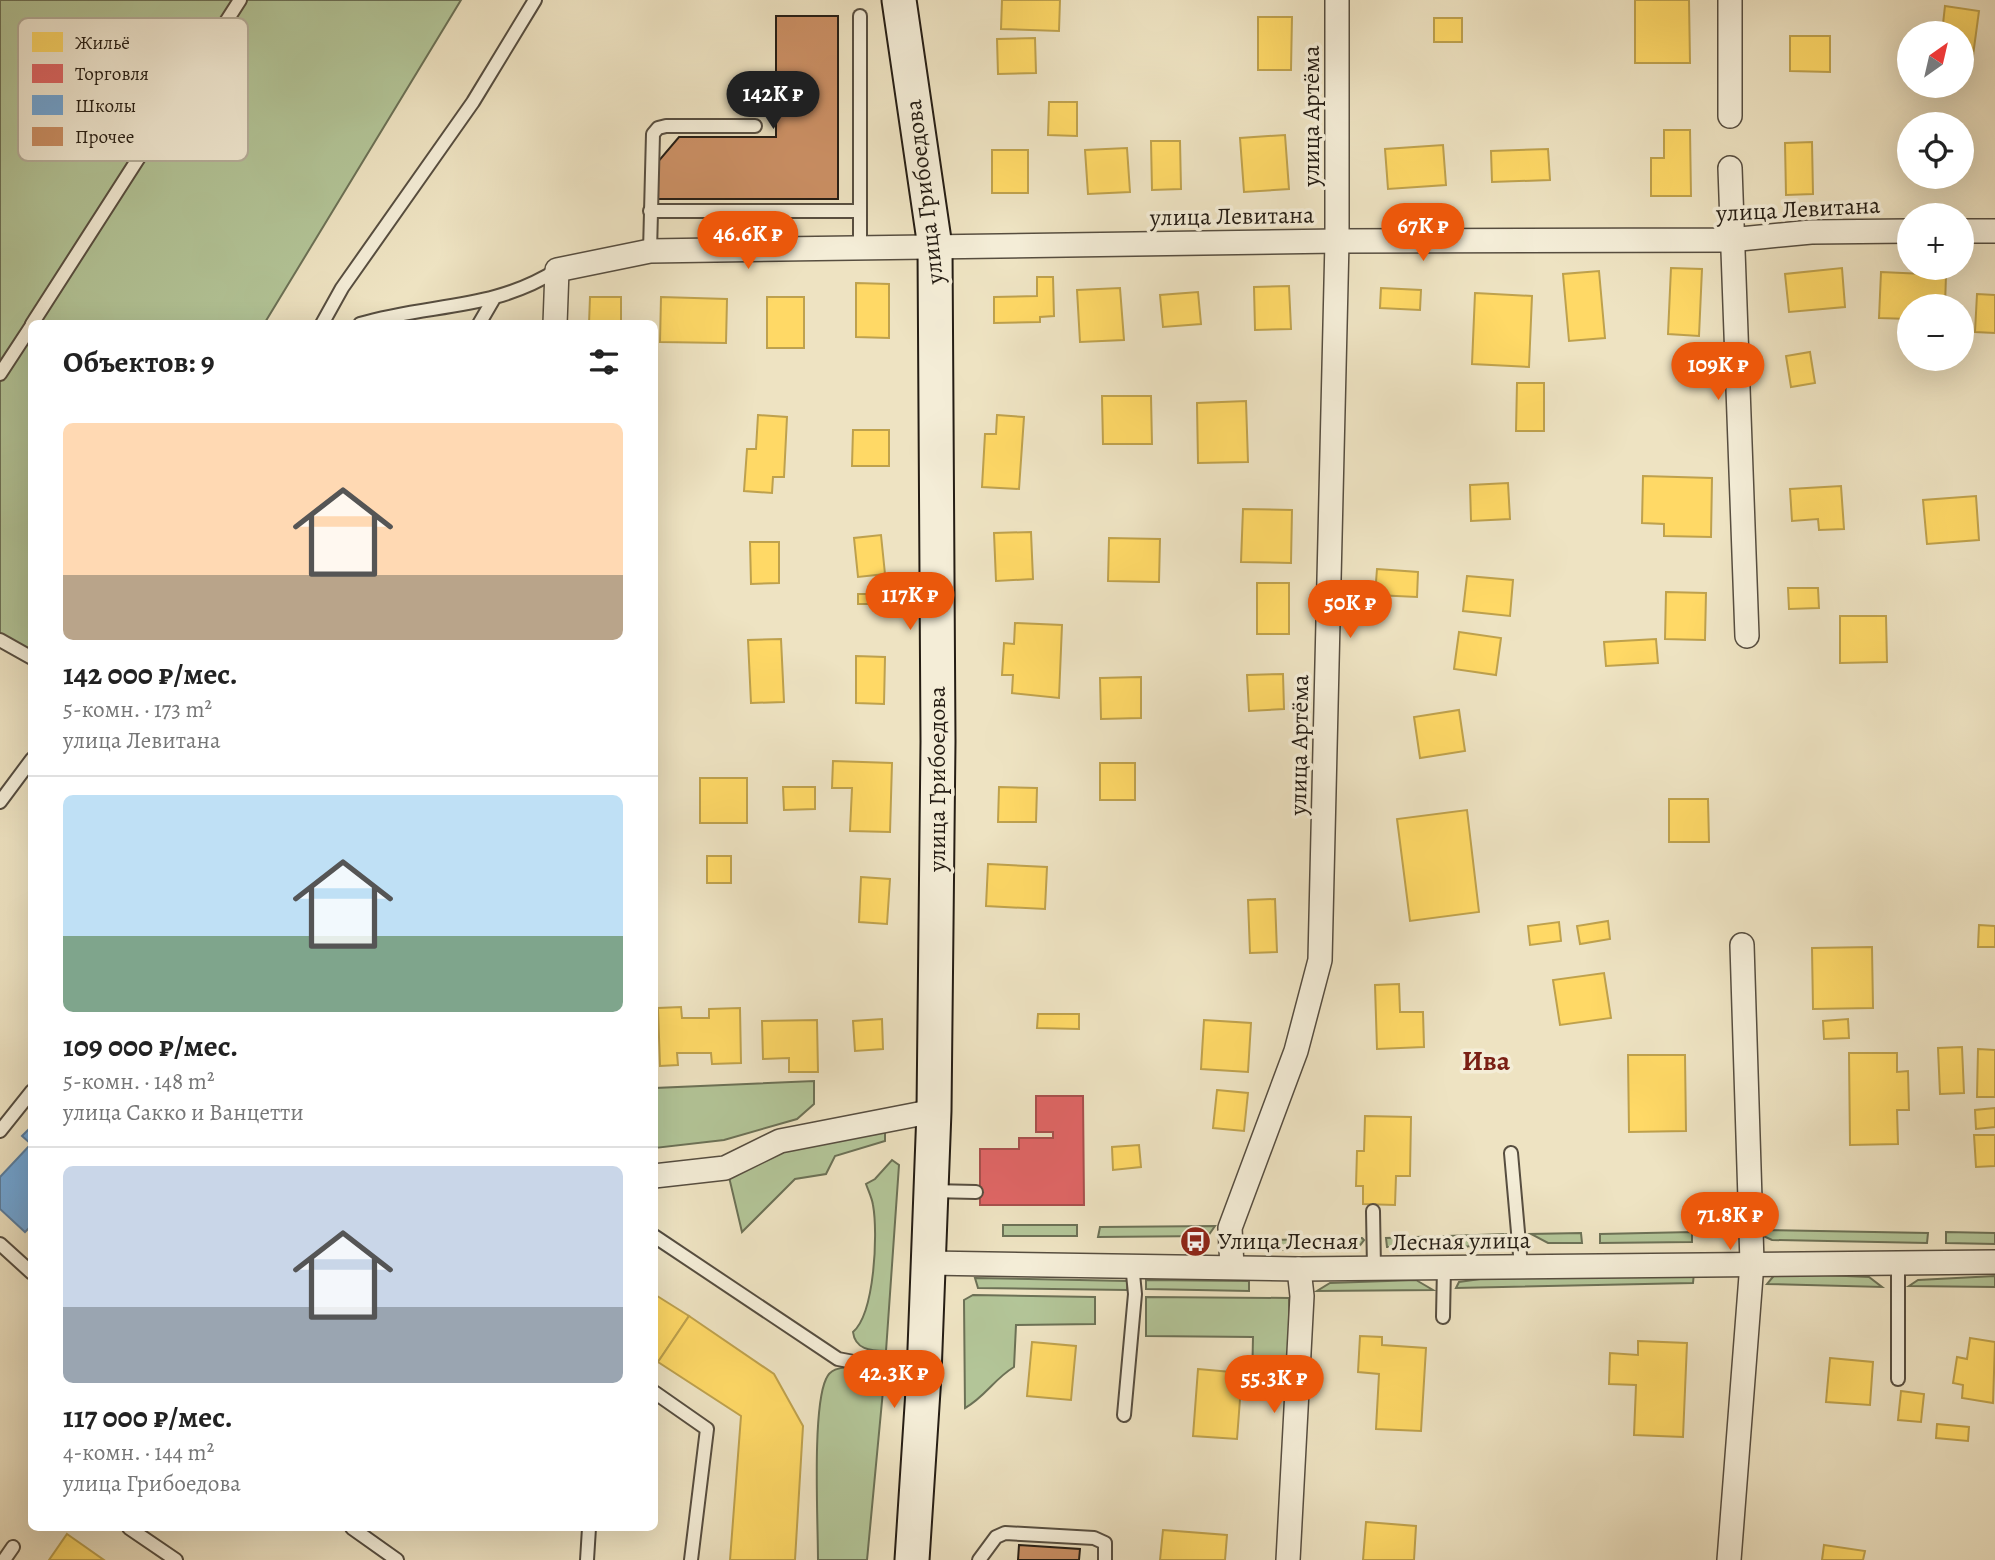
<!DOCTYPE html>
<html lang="ru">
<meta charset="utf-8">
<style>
:root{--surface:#fff;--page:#f2f2f2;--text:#222;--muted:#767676;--line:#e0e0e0;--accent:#ea580c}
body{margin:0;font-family:Alegreya,serif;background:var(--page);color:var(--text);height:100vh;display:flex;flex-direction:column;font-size:26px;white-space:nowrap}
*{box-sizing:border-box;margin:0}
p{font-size:23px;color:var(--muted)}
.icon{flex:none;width:38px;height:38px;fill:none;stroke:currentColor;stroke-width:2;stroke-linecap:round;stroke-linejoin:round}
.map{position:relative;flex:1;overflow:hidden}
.sheet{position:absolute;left:28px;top:320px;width:630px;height:1211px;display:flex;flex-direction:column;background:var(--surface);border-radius:10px;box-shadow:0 7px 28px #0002}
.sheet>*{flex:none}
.needle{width:46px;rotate:34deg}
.buttons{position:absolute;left:1897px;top:21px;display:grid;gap:14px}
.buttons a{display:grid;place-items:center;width:77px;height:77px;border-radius:50%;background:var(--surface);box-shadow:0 7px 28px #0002;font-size:35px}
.price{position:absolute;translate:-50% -60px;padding:0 16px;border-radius:24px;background:var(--accent);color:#fff;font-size:23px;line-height:46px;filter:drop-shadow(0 2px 4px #0008)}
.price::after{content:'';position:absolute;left:50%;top:42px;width:21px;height:16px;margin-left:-10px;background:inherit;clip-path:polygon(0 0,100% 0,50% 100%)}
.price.on{background:#222;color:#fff}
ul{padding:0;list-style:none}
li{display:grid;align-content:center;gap:14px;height:371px;padding:0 35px}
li+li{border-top:2px solid var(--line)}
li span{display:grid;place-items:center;height:217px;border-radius:10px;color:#555}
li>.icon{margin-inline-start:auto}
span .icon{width:126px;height:126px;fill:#fffc;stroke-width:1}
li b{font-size:30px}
h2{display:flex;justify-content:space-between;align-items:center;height:84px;padding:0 35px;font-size:30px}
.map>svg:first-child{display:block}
</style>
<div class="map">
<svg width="1995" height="1560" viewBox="0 0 1995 1560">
<rect width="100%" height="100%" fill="#eee3c2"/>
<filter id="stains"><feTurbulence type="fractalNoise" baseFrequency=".00286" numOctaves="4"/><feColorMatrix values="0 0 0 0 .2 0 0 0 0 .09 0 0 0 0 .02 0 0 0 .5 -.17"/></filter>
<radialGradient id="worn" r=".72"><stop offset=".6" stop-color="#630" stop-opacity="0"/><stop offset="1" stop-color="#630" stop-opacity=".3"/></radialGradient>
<!-- green -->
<g fill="#b3c598" stroke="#6c7156" stroke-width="2">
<path d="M 0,0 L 461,0 L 264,324 L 32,324 L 31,656 L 0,638 Z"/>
<path d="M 814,1081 L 814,1104 L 797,1119 L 724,1140 L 655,1148 L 655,1088 Z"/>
<path d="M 885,1127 L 885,1141 L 835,1156 L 826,1174 L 795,1179 L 742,1232 L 729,1177 L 753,1158 Z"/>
<path d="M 892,1160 L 899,1165 L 886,1351 C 870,1351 855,1349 853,1332 C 875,1313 878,1232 873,1205 C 872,1198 868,1190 866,1184 L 875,1179 Z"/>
<rect x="1003" y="1225" width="74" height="11"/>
<path d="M 1215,1226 L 1208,1236 L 1098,1237 L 1100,1227 Z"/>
<path d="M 1759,1230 L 1928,1233 L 1927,1243 L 1772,1240 L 1759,1234 Z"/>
<path d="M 1692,1232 L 1692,1242 L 1600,1243 L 1600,1234 Z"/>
<path d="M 1946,1232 L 1995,1233 L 1995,1244 L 1946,1243 Z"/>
<path d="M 1581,1233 L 1582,1243 L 1548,1243 L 1531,1234 Z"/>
<path d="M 1505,1234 C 1485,1254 1415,1246 1387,1247 L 1386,1238 Z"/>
<path d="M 1362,1238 L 1364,1240 L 1358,1248 L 1269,1250 L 1270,1240 Z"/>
<path d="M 1694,1273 L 1693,1283 L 1456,1288 L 1459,1282 L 1480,1279 Z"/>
<path d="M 1776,1273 L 1869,1277 L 1882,1287 L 1767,1284 Z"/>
<path d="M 1995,1276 L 1995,1287 L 1909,1286 L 1918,1280 Z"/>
<path d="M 975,1278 L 1128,1281 L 1127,1290 L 978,1288 Z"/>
<path d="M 1146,1280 L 1249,1281 L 1249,1291 L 1146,1289 Z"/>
<path d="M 1416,1280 L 1433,1290 L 1317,1291 L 1330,1283 Z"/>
<path d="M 973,1295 L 1095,1297 L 1095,1324 L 1016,1325 L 1014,1367 C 994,1379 985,1397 965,1408 L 964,1300 Z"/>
<path d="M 1146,1297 L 1289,1298 L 1290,1377 L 1281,1373 L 1281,1392 L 1252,1385 L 1253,1337 L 1146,1336 Z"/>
<path d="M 849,1367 L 877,1374 L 884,1380 L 867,1560 L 818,1560 C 818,1522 812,1409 826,1379 C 830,1369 839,1368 849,1367 Z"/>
</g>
<!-- homes -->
<g fill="#ffd966" stroke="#bea14d" stroke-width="2">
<path d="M 1002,0 L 1060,0 L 1059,31 L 1001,29 Z"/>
<path d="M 1635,0 L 1689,0 L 1690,63 L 1635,63 Z"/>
<path d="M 1945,6 L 1979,11 L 1972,63 L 1962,61 L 1962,33 L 1942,33 Z"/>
<path d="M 1258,17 L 1292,17 L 1291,70 L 1258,70 Z"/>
<rect x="1434" y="18" width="28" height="24"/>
<path d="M 1790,36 L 1830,36 L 1830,72 L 1790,71 Z"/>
<path d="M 1035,38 L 1036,73 L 998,74 L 997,39 Z"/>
<path d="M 1049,102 L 1077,102 L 1077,136 L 1048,135 Z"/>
<path d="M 1664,130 L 1690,130 L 1691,196 L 1651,196 L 1651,158 L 1664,158 Z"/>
<path d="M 1285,135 L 1289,189 L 1244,192 L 1240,138 Z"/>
<path d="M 1151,141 L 1180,141 L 1181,189 L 1152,190 Z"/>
<path d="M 1812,142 L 1813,194 L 1786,195 L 1785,143 Z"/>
<path d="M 1443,145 L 1446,185 L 1388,189 L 1385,149 Z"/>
<path d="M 1127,148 L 1130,192 L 1088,194 L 1085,150 Z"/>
<path d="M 1548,149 L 1550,180 L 1492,182 L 1491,151 Z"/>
<rect x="992" y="150" width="36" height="43"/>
<path d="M 1671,268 L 1702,269 L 1699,336 L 1668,334 Z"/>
<path d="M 1842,268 L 1845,307 L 1789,312 L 1785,274 Z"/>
<path d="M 1599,271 L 1605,338 L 1569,341 L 1563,274 Z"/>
<path d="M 1881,272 L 1946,275 L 1945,306 L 1909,306 L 1909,319 L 1879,318 Z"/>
<path d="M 1037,277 L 1053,277 L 1054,316 L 1040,317 L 1040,322 L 994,323 L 994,297 L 1037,296 Z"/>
<path d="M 856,283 L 889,284 L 889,338 L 856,337 Z"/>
<path d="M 1289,286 L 1291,329 L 1255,330 L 1254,287 Z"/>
<path d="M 1120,288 L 1124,340 L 1080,342 L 1077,290 Z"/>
<path d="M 1381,288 L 1421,290 L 1420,310 L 1380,308 Z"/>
<path d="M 1198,292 L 1201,324 L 1163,327 L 1160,295 Z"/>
<path d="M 1475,293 L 1532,296 L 1529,367 L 1472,364 Z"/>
<path d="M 1977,294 L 1995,295 L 1995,333 L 1975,332 Z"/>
<path d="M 590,297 L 621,297 L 621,324 L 589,324 Z"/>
<path d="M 661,297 L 727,299 L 726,343 L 660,342 Z"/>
<rect x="767" y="297" width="37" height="51"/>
<path d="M 1810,352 L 1815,383 L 1791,387 L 1786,356 Z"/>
<path d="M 1517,383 L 1544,383 L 1544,431 L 1516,431 Z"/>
<path d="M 1102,396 L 1151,396 L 1152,444 L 1103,444 Z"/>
<path d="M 1246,401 L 1248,462 L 1198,463 L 1197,403 Z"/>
<path d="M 758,415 L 787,417 L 784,477 L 773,477 L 772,493 L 744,491 L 747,449 L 756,449 Z"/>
<path d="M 997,415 L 1024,417 L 1019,489 L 982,487 L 985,434 L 996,434 Z"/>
<path d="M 853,430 L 889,430 L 889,466 L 852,466 Z"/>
<path d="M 1643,476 L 1712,478 L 1711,537 L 1664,536 L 1664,524 L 1642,523 Z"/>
<path d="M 1508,483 L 1510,519 L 1471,521 L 1470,485 Z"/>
<path d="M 1841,486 L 1844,529 L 1819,530 L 1818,519 L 1792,521 L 1790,489 Z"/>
<path d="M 1976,496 L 1979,540 L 1927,544 L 1923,500 Z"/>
<path d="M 1243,509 L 1292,510 L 1291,563 L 1241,562 Z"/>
<path d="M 1031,532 L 1033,579 L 996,581 L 994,533 Z"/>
<path d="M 881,535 L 885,574 L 858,577 L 854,538 Z"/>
<path d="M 1109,538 L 1160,539 L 1159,582 L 1108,581 Z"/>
<path d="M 750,542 L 779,542 L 779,583 L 751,584 Z"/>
<path d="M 1377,569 L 1418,572 L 1417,597 L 1375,595 Z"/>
<path d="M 1467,576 L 1513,580 L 1510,616 L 1463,611 Z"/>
<rect x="1257" y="583" width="32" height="51"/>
<path d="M 1788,588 L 1818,588 L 1819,608 L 1789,609 Z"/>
<path d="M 1666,592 L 1706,593 L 1705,640 L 1665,639 Z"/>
<rect x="858" y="594" width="26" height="10"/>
<path d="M 1840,616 L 1886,616 L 1887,662 L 1840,663 Z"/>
<path d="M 1015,623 L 1062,625 L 1059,698 L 1012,693 L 1013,675 L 1002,675 L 1004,643 L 1014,644 Z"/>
<path d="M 1459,632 L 1501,638 L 1496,675 L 1454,669 Z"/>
<path d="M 781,639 L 784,702 L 751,703 L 748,640 Z"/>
<path d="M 1656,639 L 1658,663 L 1606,666 L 1604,642 Z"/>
<path d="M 856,656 L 885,657 L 884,704 L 856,703 Z"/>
<path d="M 1283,674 L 1284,709 L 1249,711 L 1247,675 Z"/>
<path d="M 1141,677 L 1141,718 L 1101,719 L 1100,678 Z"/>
<path d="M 1459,710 L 1465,751 L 1420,758 L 1414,717 Z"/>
<path d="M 833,761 L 892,763 L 890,832 L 850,831 L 852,788 L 832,788 Z"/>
<rect x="1100" y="763" width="35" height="37"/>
<rect x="700" y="778" width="47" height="45"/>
<path d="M 783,787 L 815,787 L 815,809 L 784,810 Z"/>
<path d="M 999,787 L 1037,788 L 1036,822 L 998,822 Z"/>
<path d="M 1669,799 L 1708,799 L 1709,842 L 1669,842 Z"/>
<path d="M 1467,810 L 1479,912 L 1410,921 L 1397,819 Z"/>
<rect x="707" y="856" width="24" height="27"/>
<path d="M 988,864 L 1047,867 L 1045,909 L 986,906 Z"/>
<path d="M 861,877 L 890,879 L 887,924 L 859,922 Z"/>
<path d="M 1275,899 L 1277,952 L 1250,953 L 1248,900 Z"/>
<path d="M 1608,921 L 1610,939 L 1580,944 L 1577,926 Z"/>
<path d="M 1559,922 L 1561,941 L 1530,945 L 1528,926 Z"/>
<path d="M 1979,925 L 1995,926 L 1995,947 L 1978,947 Z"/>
<path d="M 1872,947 L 1873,1008 L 1813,1009 L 1812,948 Z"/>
<path d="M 1604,973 L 1611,1018 L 1560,1025 L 1553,980 Z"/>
<path d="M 1399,984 L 1400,1012 L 1423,1012 L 1424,1047 L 1377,1049 L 1375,985 Z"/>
<path d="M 681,1007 L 682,1018 L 709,1018 L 709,1009 L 740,1008 L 741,1063 L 712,1064 L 711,1053 L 677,1053 L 678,1065 L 660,1066 L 658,1008 Z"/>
<path d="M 1038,1014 L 1079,1014 L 1079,1029 L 1037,1028 Z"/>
<path d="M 882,1019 L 883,1049 L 855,1051 L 853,1021 Z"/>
<path d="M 1848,1019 L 1849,1038 L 1824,1039 L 1823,1021 Z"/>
<path d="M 817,1020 L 818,1072 L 789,1072 L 789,1058 L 763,1059 L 762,1021 Z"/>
<path d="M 1204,1020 L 1251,1023 L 1248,1072 L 1201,1069 Z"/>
<path d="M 1962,1047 L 1964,1093 L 1940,1094 L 1938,1048 Z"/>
<path d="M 1978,1049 L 1995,1050 L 1995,1097 L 1977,1097 Z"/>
<path d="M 1849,1053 L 1897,1053 L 1897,1072 L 1908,1071 L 1909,1110 L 1897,1110 L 1898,1144 L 1850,1145 Z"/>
<path d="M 1628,1055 L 1685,1055 L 1686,1131 L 1629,1132 Z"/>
<path d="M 1217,1090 L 1248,1093 L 1244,1131 L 1213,1128 Z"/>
<path d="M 1995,1108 L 1995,1127 L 1976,1129 L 1975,1110 Z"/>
<path d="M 1365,1116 L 1411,1117 L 1410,1176 L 1396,1176 L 1395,1205 L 1363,1204 L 1363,1186 L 1356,1186 L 1357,1151 L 1364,1151 Z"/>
<path d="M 1974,1135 L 1995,1135 L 1995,1166 L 1976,1167 Z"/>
<path d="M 1139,1145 L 1141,1167 L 1113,1170 L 1112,1147 Z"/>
<path d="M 654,1294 L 689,1316 L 658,1362 L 654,1360 Z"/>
<path d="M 689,1316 L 774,1374 L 803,1426 L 795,1560 L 730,1560 L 741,1416 L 658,1362 Z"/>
<path d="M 1360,1336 L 1382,1337 L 1382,1345 L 1426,1348 L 1421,1431 L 1376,1429 L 1379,1374 L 1358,1372 Z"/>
<path d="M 1970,1338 L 1995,1342 L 1993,1403 L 1962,1398 L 1963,1385 L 1953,1383 L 1957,1357 L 1967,1359 Z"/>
<path d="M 1638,1341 L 1687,1343 L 1683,1437 L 1634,1435 L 1636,1385 L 1609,1384 L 1610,1353 L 1638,1355 Z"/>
<path d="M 1032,1342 L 1076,1346 L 1071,1400 L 1027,1396 Z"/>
<path d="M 1830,1358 L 1873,1362 L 1870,1405 L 1826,1402 Z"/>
<path d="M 1198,1369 L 1242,1373 L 1237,1439 L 1193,1436 Z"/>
<path d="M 1901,1391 L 1924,1394 L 1921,1422 L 1898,1420 Z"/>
<path d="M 1937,1424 L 1969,1427 L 1968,1441 L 1936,1438 Z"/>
<path d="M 1366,1522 L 1416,1526 L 1414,1560 L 1363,1560 Z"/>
<path d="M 1163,1530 L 1227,1535 L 1225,1560 L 1160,1560 Z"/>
<path d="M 67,1534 L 104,1560 L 49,1560 Z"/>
<path d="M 1824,1545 L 1865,1551 L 1863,1560 L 1822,1560 Z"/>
</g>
<!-- shops -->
<path fill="#e06666" stroke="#a8504d" stroke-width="2" d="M 1036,1096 L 1083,1096 L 1084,1205 L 980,1205 L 980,1149 L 1019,1149 L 1019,1138 L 1053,1138 L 1053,1132 L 1036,1132 Z"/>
<!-- schools -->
<path fill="#6fa8dc" stroke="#597ea0" stroke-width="2" d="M 32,1126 L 32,1225 L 25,1232 L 0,1209 L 0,1177 L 31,1144 L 22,1136 Z"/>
<!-- building -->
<g fill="#cc9065" stroke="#251d14" stroke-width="2">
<path d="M 776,16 L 838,16 L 838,199 L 656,199 L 656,164 L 679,137 L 776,137 Z"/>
<path d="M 1019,1545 L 1080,1549 L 1079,1560 L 1018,1560 Z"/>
</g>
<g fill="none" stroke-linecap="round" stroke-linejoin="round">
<defs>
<g id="lane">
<path d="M 860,16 L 860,248"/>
<path d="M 650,211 L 860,211"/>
<path d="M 650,251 L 653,134 L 658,128 L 666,126 L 755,126"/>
<path d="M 32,324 L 240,0"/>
<path d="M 322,324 L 342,288 L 473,102 L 535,0"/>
<path d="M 360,324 C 430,303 492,311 557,270"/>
<path d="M 479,324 L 493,300"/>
<path d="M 0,374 L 32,325"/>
<path d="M 0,640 L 32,658"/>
<path d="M 0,802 L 32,759"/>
<path d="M 0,1131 L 32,1091"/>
<path d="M 1511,1153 L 1521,1266"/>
<path d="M 931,1191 L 976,1192"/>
<path d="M 1373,1211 L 1374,1268"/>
<path d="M 654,1236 L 838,1359 L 923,1375"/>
<path d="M 0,1244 L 32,1273"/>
<path d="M 1898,1262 L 1898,1379"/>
<path d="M 1443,1317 L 1444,1267"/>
<path d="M 654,1392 L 707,1429 L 691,1560"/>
<path d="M 1124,1415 L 1135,1294 L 1132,1264"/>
<path d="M 129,1528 L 176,1560"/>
<path d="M 352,1528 L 397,1560"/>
<path d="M 4,1560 L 13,1547"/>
<path d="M 587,1560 L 589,1528"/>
<path d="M 979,1560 L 996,1537 L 1005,1533 L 1094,1538 L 1105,1543 L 1105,1560"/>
</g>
<g id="street">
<path d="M 1730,116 L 1730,0"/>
<path d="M 1730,168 L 1747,636"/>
<path d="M 1962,231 L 1995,231"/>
<path d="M 555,324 L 557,270 L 650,251 L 1337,241 L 1730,240 L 1811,232 L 1909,231"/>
<path d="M 654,1176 L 725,1168 L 780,1141 L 934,1111"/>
<path d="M 929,1263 L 1299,1269 L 1995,1262"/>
<path d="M 1232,1267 L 1230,1228 L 1296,1051 L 1320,960 L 1337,241 L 1337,0"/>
<path d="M 1288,1560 L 1302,1296 L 1299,1269"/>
<path d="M 1729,1560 L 1752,1263 L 1742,945"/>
</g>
<path id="secondary" d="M 899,0 L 935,247 L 938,741 L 934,1111 L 924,1375 L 912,1560"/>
</defs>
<!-- lane casing -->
<use href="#lane" stroke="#574e40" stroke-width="16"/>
<!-- street casing -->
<use href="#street" stroke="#574e40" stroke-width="26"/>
<!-- secondary casing -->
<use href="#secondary" stroke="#251d14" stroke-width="37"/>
<!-- lane -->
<use href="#lane" stroke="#f4edd7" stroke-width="12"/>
<!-- street -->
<use href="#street" stroke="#f4edd7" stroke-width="23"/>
<!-- secondary -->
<use href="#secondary" stroke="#f4edd7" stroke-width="33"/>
</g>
<!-- icons -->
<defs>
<symbol id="bus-disc" viewBox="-11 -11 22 22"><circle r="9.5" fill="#8f2418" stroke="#f4edd7"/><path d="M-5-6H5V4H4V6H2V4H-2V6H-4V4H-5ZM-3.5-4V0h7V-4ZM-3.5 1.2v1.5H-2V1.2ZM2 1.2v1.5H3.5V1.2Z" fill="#fff"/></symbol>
</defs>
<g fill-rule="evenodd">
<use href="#bus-disc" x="1178" y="1224" width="35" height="35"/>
</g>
<g text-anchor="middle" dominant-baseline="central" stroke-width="7" stroke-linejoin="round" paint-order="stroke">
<!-- street labels -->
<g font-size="24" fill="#251d14" stroke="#f4edd7">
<text transform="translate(1311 116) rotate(-90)">улица Артёма</text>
<text transform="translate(924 192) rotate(-97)">улица Грибоедова</text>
<text transform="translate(1798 209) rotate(-3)">улица Левитана</text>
<text transform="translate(1232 216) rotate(-1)">улица Левитана</text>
<text transform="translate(1299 745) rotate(-89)">улица Артёма</text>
<text transform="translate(937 779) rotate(-90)">улица Грибоедова</text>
<text transform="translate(1461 1241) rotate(-1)">Лесная улица</text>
</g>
<!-- poi labels -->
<g font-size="24" fill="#251d14" stroke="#f4edd7" text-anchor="start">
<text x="1218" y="1241">Улица Лесная</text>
</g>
<!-- quarter labels -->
<g font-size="28" font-weight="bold" fill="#7a1f14" stroke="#f4edd7">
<text x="1486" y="1061">Ива</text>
</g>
</g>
<!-- legend -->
<rect x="18" y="18" width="230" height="143" rx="10" fill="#f4edd7" stroke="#b6af9c" stroke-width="2"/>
<rect x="32" y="32" width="31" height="20" fill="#ffd966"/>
<rect x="32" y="64" width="31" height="19" fill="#e06666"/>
<rect x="32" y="95" width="31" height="20" fill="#6fa8dc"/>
<rect x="32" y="127" width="31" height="19" fill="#cc9065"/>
<g font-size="19" fill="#251d14">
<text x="75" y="49">Жильё</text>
<text x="75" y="80">Торговля</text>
<text x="75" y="112">Школы</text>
<text x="75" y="143">Прочее</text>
</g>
<rect width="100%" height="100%" filter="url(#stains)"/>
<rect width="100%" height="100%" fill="url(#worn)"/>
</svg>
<div class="buttons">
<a><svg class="needle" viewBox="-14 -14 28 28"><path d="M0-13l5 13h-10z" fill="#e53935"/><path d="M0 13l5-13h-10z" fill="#767676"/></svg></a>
<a><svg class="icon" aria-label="locate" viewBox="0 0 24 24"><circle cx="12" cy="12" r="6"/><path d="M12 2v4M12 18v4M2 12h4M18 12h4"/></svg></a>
<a>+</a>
<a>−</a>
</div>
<b class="price on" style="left:773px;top:131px">142K ₽</b>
<b class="price" style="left:1423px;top:263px">67K ₽</b>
<b class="price" style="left:748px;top:271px">46.6K ₽</b>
<b class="price" style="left:1718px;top:402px">109K ₽</b>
<b class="price" style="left:910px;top:632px">117K ₽</b>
<b class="price" style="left:1350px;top:640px">50K ₽</b>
<b class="price" style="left:1730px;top:1252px">71.8K ₽</b>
<b class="price" style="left:894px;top:1410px">42.3K ₽</b>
<b class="price" style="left:1274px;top:1415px">55.3K ₽</b>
<section class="sheet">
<h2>Объектов: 9<svg class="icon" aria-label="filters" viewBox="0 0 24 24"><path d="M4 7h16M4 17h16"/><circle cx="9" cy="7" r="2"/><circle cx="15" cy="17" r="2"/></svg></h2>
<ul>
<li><span style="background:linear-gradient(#ffd9b3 70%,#b9a48a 0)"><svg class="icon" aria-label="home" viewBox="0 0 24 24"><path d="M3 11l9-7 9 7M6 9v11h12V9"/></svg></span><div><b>142 000 ₽/мес.</b><p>5-комн. · 173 m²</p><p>улица Левитана</p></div></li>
<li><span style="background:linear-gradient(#bfe0f5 65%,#7fa58c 0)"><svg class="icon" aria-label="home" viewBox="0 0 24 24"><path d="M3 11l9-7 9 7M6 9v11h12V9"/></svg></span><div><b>109 000 ₽/мес.</b><p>5-комн. · 148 m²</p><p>улица Сакко и Ванцетти</p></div></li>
<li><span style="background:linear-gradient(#c9d6e8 65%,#9aa5b1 0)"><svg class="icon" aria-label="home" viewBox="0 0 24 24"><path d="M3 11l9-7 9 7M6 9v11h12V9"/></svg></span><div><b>117 000 ₽/мес.</b><p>4-комн. · 144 m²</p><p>улица Грибоедова</p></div></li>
</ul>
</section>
</div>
